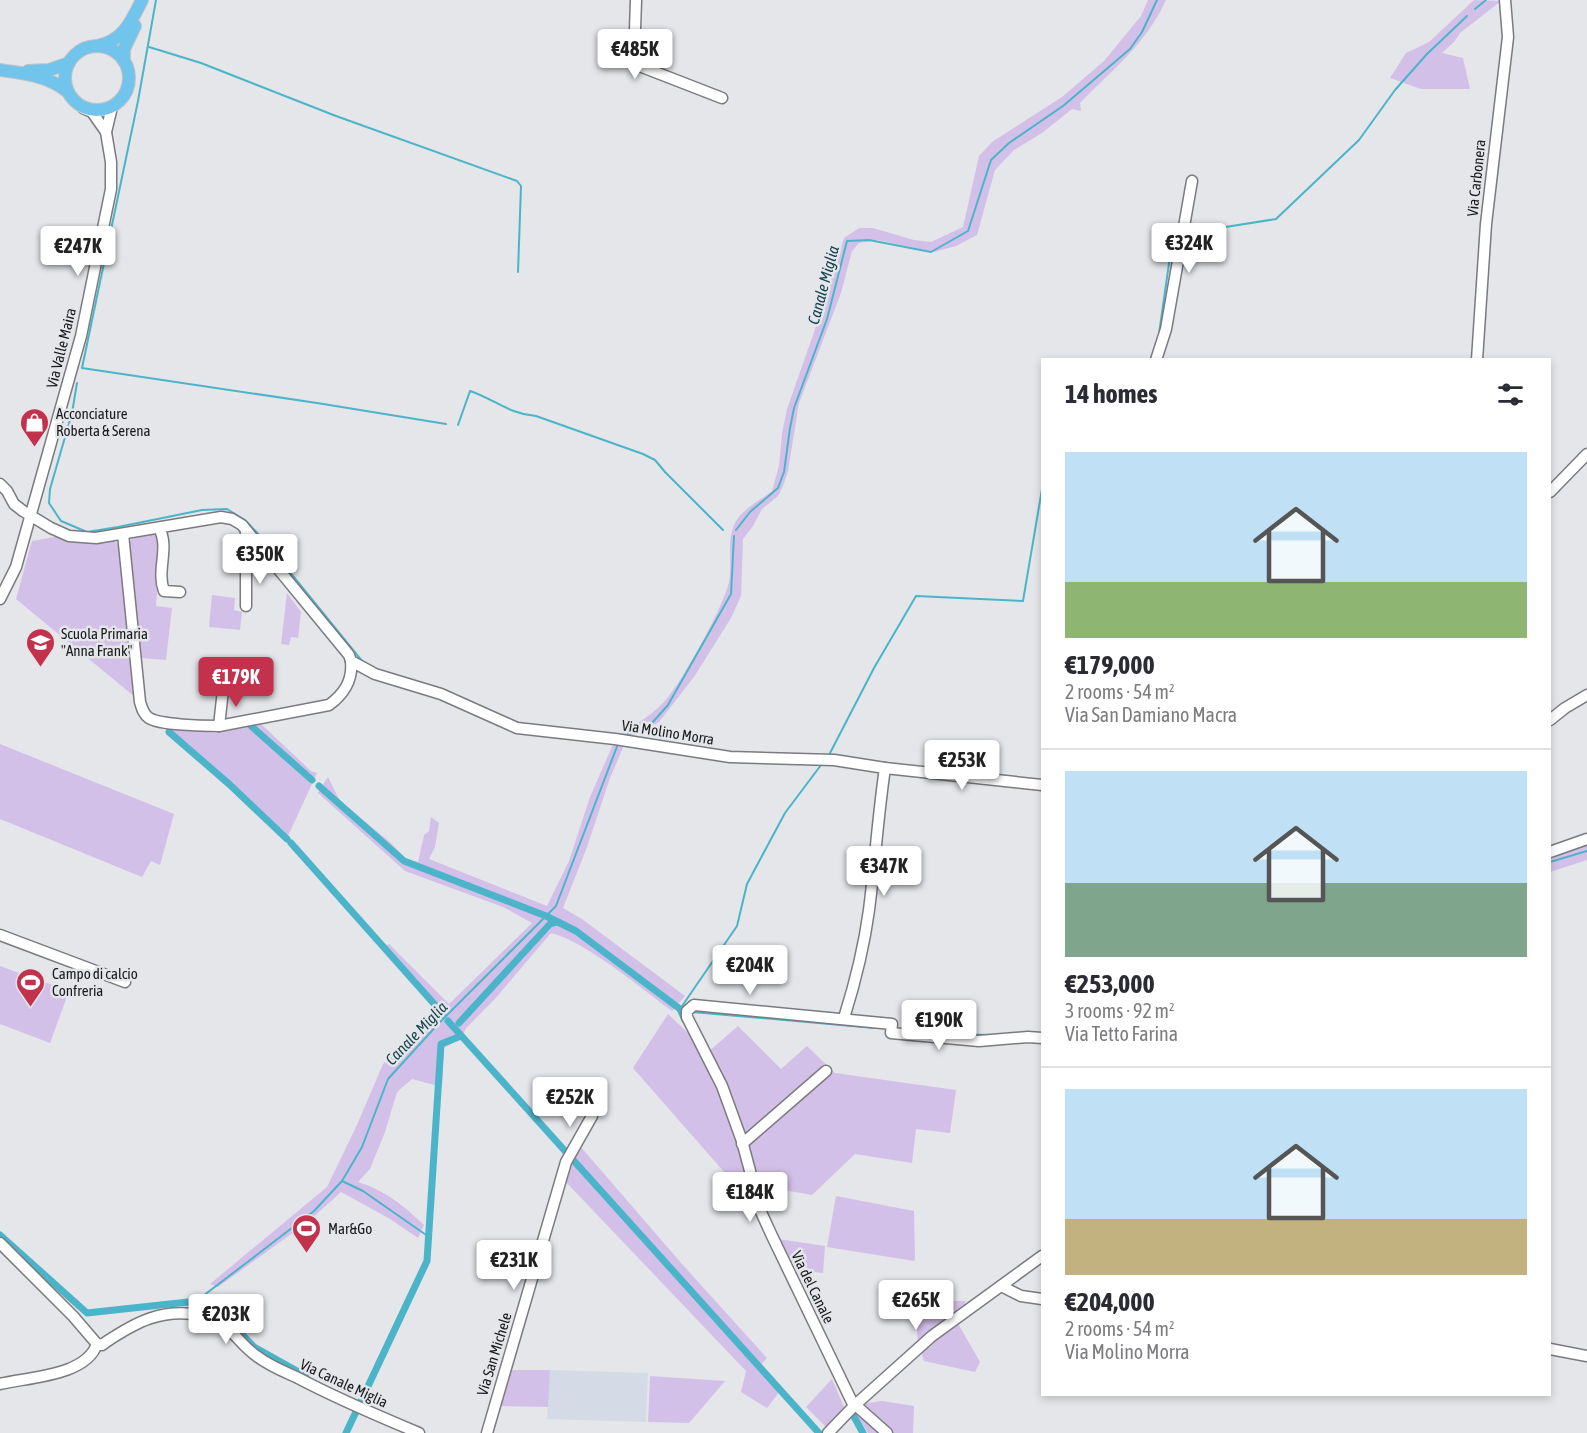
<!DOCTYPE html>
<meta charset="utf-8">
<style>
:root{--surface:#fff;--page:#f7f7f7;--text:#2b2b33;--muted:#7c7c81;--line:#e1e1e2;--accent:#c3324d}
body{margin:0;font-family:"Asap Condensed",sans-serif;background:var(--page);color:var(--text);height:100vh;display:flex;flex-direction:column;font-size:22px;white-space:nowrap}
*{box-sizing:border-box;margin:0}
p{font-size:20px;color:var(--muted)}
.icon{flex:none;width:33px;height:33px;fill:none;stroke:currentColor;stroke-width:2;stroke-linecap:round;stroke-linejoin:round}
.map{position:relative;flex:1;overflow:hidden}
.sheet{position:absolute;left:1041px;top:358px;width:510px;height:1038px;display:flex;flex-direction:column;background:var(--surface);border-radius:0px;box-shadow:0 3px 9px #0003}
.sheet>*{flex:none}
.price{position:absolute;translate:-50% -51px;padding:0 14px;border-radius:6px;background:#fff;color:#222;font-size:20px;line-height:39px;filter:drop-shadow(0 2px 3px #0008)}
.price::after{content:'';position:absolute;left:50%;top:36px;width:18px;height:14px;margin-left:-9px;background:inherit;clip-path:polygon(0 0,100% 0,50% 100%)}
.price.current{background:var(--accent);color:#fff}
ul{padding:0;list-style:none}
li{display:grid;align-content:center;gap:12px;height:318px;padding:0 24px}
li+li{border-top:2px solid var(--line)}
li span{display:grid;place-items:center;height:186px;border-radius:0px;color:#555}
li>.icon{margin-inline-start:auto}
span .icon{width:108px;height:108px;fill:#fffc;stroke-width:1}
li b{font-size:26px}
h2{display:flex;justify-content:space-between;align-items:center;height:72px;padding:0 24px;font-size:26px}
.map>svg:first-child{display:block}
</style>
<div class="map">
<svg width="1587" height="1433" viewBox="0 0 1587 1433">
<rect width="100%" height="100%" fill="#e4e6ea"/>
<!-- built -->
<path fill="#d5dbe6" d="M 550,1370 L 648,1373 L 646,1422 L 547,1419 Z"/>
<!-- green -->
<g fill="#d3c0e9">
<path d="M 1148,0 L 1166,0 C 1146,44 1113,69 1080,103 L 1081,111 L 1072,109 L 1042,133 L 1014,150 L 995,170 L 977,235 L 956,246 L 934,252 L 878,240 L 859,243 L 852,251 L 841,293 L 799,403 L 788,471 L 783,486 L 778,496 L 762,509 L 753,526 L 743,539 L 741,596 L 731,618 L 694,677 L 659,722 L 628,738 L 620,736 C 635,724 651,716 664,702 C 682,682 723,608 729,582 C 731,572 730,560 730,550 C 730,513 746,511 772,491 L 779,466 L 782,433 L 787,409 L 820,315 L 844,238 L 859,228 L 873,228 L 914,240 L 931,242 L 963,227 L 979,156 L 992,142 L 1062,97 L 1104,61 L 1141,16 Z"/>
<path d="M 1474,0 L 1501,1 L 1460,33 L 1454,42 L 1442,53 L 1463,58 L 1470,89 L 1421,89 L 1390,78 L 1406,53 L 1429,42 Z"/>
<path d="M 157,532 L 161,538 L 156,606 L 172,608 L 166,660 L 141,658 L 128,543 L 136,535 Z"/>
<path d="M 54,537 L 85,542 L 114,540 L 118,545 L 135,697 L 16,599 L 32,541 Z"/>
<path d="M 287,593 L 301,612 L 298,638 L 291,637 L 289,645 L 281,644 Z"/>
<path d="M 212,595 L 235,598 L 234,610 L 242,612 L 240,630 L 209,627 Z"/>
<path d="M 261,724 L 311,771 L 317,773 L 288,836 L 167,727 L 215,733 Z"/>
<path d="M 614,742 L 625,743 L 610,778 L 587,847 L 563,908 L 582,919 L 685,996 L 672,1011 C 642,989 585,941 551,933 L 494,1000 L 466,1028 L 461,1039 L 444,1048 L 442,1087 L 412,1079 L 397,1092 L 385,1132 L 370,1169 L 358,1182 C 386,1191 403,1205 424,1225 L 418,1238 L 390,1219 L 341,1192 L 309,1221 L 218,1287 L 210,1284 L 327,1187 L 356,1127 L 383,1064 L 438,1013 L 381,949 L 389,944 L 449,1004 L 532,923 L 503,907 L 405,871 L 318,793 L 328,777 L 340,801 L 390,842 L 406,859 L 418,862 L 424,835 L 429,831 L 431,817 L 439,823 L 435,847 L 429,859 L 547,906 L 569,861 L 590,797 Z"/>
<path d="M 0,744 L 174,814 L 160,865 L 151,861 L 142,877 L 0,819 Z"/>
<path d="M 1587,844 L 1587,860 L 1550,872 L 1550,857 Z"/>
<path d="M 0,966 L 69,991 L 50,1043 L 0,1024 Z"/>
<path d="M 668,1014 L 708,1052 L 738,1026 L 781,1069 L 807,1046 L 835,1073 L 956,1090 L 950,1133 L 916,1129 L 912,1163 L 855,1154 L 812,1195 L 732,1181 L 633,1068 Z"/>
<path d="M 580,1146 L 682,1264 L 767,1358 L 758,1368 L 780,1391 L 767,1408 L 741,1392 L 746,1371 L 564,1180 L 567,1164 Z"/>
<path d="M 836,1196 L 914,1211 L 915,1259 L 914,1261 L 827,1247 Z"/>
<path d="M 778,1239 L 825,1246 L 823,1273 L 794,1269 Z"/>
<path d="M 943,1301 L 966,1301 L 956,1320 L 980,1362 L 975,1372 L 924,1361 L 918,1343 L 915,1309 L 939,1308 Z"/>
<path d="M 510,1370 L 550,1370 L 548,1407 L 498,1406 Z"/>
<path d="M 650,1376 L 725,1381 L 689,1423 L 648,1422 Z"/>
<path d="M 832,1379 L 844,1407 L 826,1427 L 806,1407 Z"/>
<path d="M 882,1401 L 914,1406 L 913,1433 L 868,1433 L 856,1414 L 867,1403 Z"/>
</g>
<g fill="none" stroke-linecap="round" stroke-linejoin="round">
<!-- stream -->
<g stroke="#4cb4c9" stroke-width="2">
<path d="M 156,0 L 138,101 L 82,368 L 317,403 L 446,424"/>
<path d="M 1475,9 L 1486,0"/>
<path d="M 149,47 L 201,63 L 336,116 L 517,181 L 521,186 L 518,272"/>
<path d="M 1188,233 L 1276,219 L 1359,140 L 1395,90 L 1427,54 L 1467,16"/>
<path d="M 1159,334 L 1173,235 L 1179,235"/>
<path d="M 77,383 L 72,413 L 50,489 L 49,503 L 61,521 L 87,532 L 118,527 L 202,510 L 227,509 L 245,520 L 263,539 L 362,661"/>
<path d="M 458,425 L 470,391 C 494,399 509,414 536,416 L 643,454 L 655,460 L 665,472 L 723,530"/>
<path d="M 736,530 L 750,512 L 778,488 L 784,472 L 790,428 L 794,408 L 827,319 L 847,241 L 869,240 L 931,252 L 968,231 L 991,160 L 1009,143 L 1063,106 L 1130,49 L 1142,32 L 1157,0"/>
<path d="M 625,736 L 652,723 L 668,705 L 731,594 L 734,536"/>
<path d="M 829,755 L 874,668 L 916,596 L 1023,601 L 1042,489"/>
<path d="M 1550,862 L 1587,851"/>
<path d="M 680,1009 L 737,926 L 747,884 L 785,813 L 821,765"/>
<path d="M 692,1012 L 875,1028"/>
<path d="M 956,1034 L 990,1035"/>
<path d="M 342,1181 L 363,1191 L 429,1237"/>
<path d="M 188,1302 L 203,1296 L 314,1211 L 342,1181 L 362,1147 L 388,1079 L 439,1023 L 556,906 L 618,744"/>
</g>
<!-- canal -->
<g stroke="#4cb4c9" stroke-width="7">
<path d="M 251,726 L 312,780"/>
<path d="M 169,732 L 229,784 L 287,839"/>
<path d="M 319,786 L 404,861 L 546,916 L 576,931 L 680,1009 L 685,1020"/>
<path d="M 291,843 L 444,1015"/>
<path d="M 448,1021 L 819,1433"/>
<path d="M 459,1023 L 550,924 L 557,922"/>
<path d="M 0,1235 L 87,1313 L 188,1302 L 192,1304"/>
<path d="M 201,1307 L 228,1320 L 254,1347 L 306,1376"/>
<path d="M 852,1413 L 863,1433"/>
<path d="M 346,1433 L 427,1261 L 441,1044 L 461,1036"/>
</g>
<defs>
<g id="minor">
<path d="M 636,0 L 634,59 L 637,65 L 722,98"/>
<path d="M 83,108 L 92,112 L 106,132"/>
<path d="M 1156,360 L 1166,329 L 1192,181"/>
<path d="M 1477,360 L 1486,224 L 1508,37 L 1505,0"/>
<path d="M 0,484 L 7,491 L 14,504 L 23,511 L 51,528 L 69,536 L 96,538 L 221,517 L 232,519 L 242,525 L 349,655 L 351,661 L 375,674 L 441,694 L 517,728 L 615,739 L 730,757 L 834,760 L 885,768 L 1042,785"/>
<path d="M 1550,492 L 1587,454"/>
<path d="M 159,528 C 170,548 156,570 164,591 L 180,592"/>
<path d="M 123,534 L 140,702 C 142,708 143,714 149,718 C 160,725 204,726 219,726 L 329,705 C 344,694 353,681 351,661"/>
<path d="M 0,599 L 16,567 L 81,336 L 111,189 L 111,162 L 106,132 L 112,107"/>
<path d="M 246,606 L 246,531"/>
<path d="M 1550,720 L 1565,708 L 1587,695"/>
<path d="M 219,726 L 224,681 L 228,674 L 234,672 L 245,678"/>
<path d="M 1550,852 L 1587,839"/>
<path d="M 0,935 L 125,982"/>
<path d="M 844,1018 C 855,983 864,947 869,910 C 875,863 878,815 885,768"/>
<path d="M 742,1144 L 826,1071"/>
<path d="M 0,1243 L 73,1316 L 97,1344"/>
<path d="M 1001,1286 L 1021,1296 L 1042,1299"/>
<path d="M 97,1344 L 102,1345 L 106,1342 C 136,1322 162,1308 200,1315 C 233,1322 234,1341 258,1357 C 270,1366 285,1372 298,1378 C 338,1399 378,1416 419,1433"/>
<path d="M 1550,1349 L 1587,1356"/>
<path d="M 0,1384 C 29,1377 86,1376 97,1344"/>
<path d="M 487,1433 L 566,1162 L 592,1116"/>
<path d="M 828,1433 L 855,1405 L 932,1336 L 1042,1256"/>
<path d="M 887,1433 L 852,1402 L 772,1236 L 761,1212 L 742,1141 L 722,1086 L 687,1017 L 687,1011 L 694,1005 L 892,1024 L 891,1033 L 979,1041 L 1028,1037 L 1042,1038"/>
</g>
<g id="major">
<path d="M 97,46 C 123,41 131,22 142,0"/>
<circle cx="97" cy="78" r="32"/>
<path d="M 124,61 L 124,49 L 135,26"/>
<path d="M 0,70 C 24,73 49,76 68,92"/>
<path d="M 28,71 L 49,70 L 69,63"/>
</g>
</defs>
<!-- minor casing -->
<use href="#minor" stroke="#797b7e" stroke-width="13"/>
<!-- major casing -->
<use href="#major" stroke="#c3c3c4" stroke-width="14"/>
<!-- minor -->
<use href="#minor" stroke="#fff" stroke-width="10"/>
<!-- major -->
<use href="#major" stroke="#71c4eb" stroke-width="12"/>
</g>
<!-- icons -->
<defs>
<symbol id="shop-pin" viewBox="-11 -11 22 30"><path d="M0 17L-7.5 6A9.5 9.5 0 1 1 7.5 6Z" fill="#c3324d" stroke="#e4e6ea"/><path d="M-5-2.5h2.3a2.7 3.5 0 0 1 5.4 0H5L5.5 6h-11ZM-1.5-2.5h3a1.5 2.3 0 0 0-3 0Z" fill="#fff"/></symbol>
<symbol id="school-pin" viewBox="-11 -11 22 30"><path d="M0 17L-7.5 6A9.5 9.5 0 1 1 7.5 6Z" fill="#c3324d" stroke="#e4e6ea"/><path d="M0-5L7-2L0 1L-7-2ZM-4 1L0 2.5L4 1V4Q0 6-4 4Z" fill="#fff"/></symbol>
<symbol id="stadium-pin" viewBox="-11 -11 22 30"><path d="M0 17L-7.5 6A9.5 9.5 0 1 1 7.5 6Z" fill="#c3324d" stroke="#e4e6ea"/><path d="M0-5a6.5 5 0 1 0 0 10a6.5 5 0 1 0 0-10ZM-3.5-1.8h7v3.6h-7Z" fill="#fff"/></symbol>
</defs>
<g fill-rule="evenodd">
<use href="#shop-pin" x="18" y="406" width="33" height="45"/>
<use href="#school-pin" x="24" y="626" width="33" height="45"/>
<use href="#stadium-pin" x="14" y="966" width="33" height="45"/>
<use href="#stadium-pin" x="290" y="1212" width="33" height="45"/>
</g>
<g text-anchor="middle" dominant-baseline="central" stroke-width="5" stroke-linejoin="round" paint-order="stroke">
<!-- street labels -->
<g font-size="15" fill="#191a1b" stroke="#e4e6ea">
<text transform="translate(1476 178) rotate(-84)">Via Carbonera</text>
<text transform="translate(61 348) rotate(-76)">Via Valle Maira</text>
<text transform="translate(668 732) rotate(9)">Via Molino Morra</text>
<text transform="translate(813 1287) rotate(64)">Via del Canale</text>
<text transform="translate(494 1354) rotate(-73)">Via San Michele</text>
<text transform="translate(344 1383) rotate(25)">Via Canale Miglia</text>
</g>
<!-- poi labels -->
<g font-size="15" fill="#191a1b" stroke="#e4e6ea" text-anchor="start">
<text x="56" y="413">Acconciature<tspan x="56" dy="17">Roberta &amp; Serena</tspan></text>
<text x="61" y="633">Scuola Primaria<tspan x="61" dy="17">"Anna Frank"</tspan></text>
<text x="52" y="973">Campo di calcio<tspan x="52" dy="17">Confreria</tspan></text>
<text x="328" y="1228">Mar&amp;Go</text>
</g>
<!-- water labels -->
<g font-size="16" font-style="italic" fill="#17454f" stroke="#e4e6ea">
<text transform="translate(823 285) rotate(-75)">Canale Miglia</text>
<text transform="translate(416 1033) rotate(-46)">Canale Miglia</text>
</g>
</g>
</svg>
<b class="price" style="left:635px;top:80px">€485K</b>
<b class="price" style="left:1189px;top:274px">€324K</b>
<b class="price" style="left:78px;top:277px">€247K</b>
<b class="price" style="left:260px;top:585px">€350K</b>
<b class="price current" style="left:236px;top:708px">€179K</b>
<b class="price" style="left:962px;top:791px">€253K</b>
<b class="price" style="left:884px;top:897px">€347K</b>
<b class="price" style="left:750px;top:996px">€204K</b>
<b class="price" style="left:939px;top:1051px">€190K</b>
<b class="price" style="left:570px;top:1128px">€252K</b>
<b class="price" style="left:750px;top:1223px">€184K</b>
<b class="price" style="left:514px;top:1291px">€231K</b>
<b class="price" style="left:916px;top:1331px">€265K</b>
<b class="price" style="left:226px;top:1345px">€203K</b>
<section class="sheet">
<h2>14 homes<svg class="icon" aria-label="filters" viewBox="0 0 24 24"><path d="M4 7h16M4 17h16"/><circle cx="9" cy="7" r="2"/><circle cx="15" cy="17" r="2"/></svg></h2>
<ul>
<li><span style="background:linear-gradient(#bfe0f5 70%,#8fb573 0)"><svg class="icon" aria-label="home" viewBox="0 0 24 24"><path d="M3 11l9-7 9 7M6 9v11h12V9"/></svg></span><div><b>€179,000</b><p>2 rooms · 54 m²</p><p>Via San Damiano Macra</p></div></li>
<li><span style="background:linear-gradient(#bfe0f5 60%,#7fa58c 0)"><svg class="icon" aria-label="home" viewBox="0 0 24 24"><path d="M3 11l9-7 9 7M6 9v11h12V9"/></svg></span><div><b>€253,000</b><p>3 rooms · 92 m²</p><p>Via Tetto Farina</p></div></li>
<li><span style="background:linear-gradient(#bfe0f5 70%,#c2b280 0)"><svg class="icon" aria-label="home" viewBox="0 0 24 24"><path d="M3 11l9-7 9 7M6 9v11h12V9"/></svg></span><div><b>€204,000</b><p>2 rooms · 54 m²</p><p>Via Molino Morra</p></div></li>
</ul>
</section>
</div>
